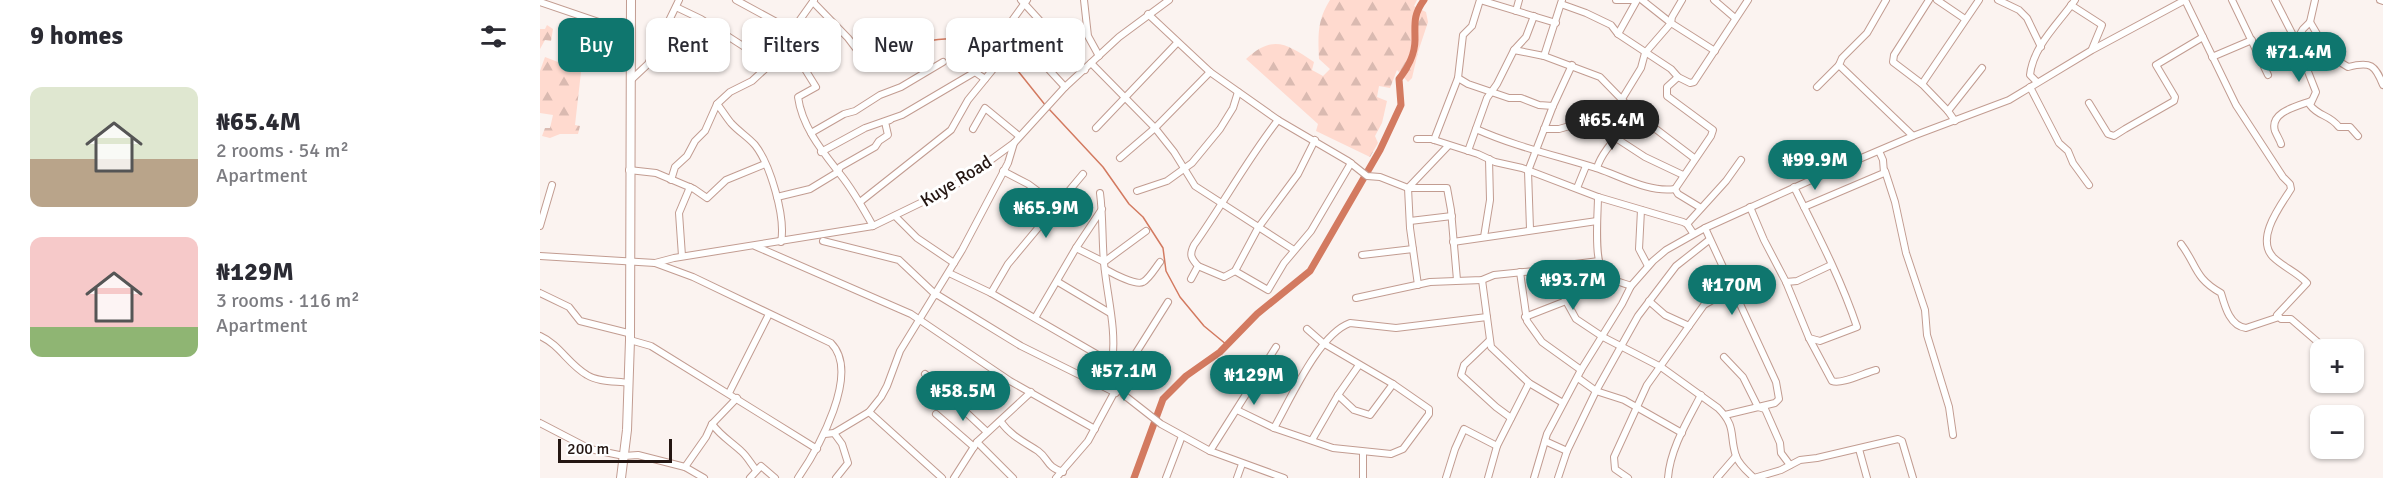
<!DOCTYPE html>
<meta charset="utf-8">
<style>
:root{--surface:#fff;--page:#f7f7f7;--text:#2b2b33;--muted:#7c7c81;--accent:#0f766e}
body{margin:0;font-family:Signika,sans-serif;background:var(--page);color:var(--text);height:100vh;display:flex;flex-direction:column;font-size:22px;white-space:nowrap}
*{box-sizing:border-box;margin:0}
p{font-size:20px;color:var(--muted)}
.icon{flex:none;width:33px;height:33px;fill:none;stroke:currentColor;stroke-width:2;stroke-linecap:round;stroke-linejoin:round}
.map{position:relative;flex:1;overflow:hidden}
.sheet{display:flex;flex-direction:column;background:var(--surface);width:540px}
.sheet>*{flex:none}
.banner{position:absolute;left:18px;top:18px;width:570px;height:54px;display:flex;gap:12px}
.buttons{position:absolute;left:1770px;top:339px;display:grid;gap:12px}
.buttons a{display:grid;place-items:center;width:54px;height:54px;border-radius:12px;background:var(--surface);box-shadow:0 2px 4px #0004;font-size:30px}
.scale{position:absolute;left:18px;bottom:15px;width:114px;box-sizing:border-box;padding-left:6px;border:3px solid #241612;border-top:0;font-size:16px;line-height:21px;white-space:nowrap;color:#241612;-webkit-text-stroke:4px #fff;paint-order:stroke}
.price{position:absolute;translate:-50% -51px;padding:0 14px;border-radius:21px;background:var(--accent);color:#fff;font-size:20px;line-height:39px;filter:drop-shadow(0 2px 3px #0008)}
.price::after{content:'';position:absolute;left:50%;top:36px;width:18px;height:14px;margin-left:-9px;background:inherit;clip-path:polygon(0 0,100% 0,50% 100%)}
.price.on{background:#222;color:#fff}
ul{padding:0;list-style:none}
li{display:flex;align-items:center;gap:18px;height:150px;padding:0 30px}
li span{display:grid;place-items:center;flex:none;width:168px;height:120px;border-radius:12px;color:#555}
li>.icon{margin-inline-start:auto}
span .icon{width:72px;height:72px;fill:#fffc;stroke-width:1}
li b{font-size:26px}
h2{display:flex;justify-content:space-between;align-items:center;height:72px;padding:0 30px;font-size:26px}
.chip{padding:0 21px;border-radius:12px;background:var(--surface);box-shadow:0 2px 4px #0004;font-size:21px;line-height:54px}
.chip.on{background:var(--accent);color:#fff}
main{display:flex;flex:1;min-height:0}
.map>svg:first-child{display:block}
</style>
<main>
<section class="sheet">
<h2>9 homes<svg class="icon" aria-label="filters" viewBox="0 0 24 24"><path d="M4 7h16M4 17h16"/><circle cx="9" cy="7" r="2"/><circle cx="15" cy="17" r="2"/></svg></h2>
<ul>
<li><span style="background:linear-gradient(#dfe7d0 60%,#b9a48a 0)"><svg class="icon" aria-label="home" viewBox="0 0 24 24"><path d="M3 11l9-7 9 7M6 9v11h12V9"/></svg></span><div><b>₦65.4M</b><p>2 rooms · 54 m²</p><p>Apartment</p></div></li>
<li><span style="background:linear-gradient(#f6c9c9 75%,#8fb573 0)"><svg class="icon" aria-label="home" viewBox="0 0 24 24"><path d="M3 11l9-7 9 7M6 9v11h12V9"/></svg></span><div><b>₦129M</b><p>3 rooms · 116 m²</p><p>Apartment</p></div></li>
</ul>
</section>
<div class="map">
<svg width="1843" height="478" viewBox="0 0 1843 478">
<defs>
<pattern id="forest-firs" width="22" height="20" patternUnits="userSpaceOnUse" patternTransform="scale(1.5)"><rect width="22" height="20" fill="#ffdacf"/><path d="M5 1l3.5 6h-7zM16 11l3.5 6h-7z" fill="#dabab1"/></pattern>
</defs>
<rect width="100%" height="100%" fill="#fbf3f0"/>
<!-- forest -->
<g fill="url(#forest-firs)">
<path d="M 790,0 L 877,0 L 874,6 L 886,12 L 888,22 L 878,52 L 872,78 L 868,82 L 857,70 L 850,88 L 839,86 L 837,97 L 847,101 L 842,123 L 835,136 L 838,143 L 830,157 L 776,131 L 778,124 L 706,59 C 733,34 747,44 774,62 L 772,70 L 783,76 L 790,69 L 779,59 C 778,36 777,20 790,0 Z"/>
<path d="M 7,25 L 13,29 L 11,41 L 5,40 L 0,49 L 0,29 L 5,29 Z"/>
<path d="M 5,57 L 31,67 L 32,71 L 41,72 L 35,125 L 40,126 L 38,134 L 20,134 L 10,138 L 2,136 L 5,128 L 10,128 L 13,115 L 0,113 L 0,71 Z"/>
</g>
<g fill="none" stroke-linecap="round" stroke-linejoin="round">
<!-- stream -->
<g stroke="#d37a60" stroke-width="1.5">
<path d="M 361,46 C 384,41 412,35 436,42 C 444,45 453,51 461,54"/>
<path d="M 466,56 L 506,106"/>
<path d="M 509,109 L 563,167 L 589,204 L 603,217 L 623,248 L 626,271 L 640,297 L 664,326 L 687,345"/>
</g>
<!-- river -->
<path stroke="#d37a60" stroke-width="7" d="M 594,478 L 623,399 L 646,376 L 680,352 L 717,314 L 770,271 L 840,150 L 861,105 L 859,79 C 867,69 875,54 875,40 C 875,23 873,15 884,0"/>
<defs>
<g id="minor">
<path d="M 196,0 L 253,31"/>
<path d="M 481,0 L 545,70"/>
<path d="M 544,0 L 548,36 L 559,56"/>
<path d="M 940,0 L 1016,23"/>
<path d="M 1076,0 L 1094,0"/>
<path d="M 1102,0 L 1131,23 L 1175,51"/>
<path d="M 1174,0 L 1195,18"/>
<path d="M 1346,0 L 1327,33 L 1302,58 L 1299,65 L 1373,136"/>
<path d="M 1389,0 L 1354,55 L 1353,62 L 1382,84 L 1408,111 L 1415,121"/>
<path d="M 1397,0 L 1425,19"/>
<path d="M 1458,0 L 1479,10 L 1487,18 L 1501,47"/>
<path d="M 1645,0 L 1696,105 L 1743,177 L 1750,184 L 1751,189 C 1741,205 1715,238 1733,257 C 1743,267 1757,272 1767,283 L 1737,315 L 1741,319 L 1751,319 L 1780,344 L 1794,350"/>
<path d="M 1692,0 L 1728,75"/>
<path d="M 1735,0 L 1756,41"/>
<path d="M 1775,0 L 1770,22 L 1763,29 L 1756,41 L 1776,92 L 1770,105 C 1779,117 1789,114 1799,127 L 1810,127 L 1818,136"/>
<path d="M 1840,0 L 1843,1"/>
<path d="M 0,2 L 91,33"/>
<path d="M 273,2 L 308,38 L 330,67"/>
<path d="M 1021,4 L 1046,13 L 1071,25 L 1078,34 L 1131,69 L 1138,77 L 1150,83 L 1154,82 L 1208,0"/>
<path d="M 1531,5 L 1562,25 L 1552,49"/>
<path d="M 136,7 L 161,19 L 203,46"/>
<path d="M 976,11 L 979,0"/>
<path d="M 608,14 L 670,72 L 738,120 L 808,161 L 827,176 L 840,177 L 868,188 L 907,188 L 911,210 L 917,280"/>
<path d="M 1770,22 L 1790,56 L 1808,67 C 1831,61 1835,65 1843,85"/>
<path d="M 1078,34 L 1097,0"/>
<path d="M 244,45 L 258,58 L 276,87 L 258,97 C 262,127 283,152 300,174 C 313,190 323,208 333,226"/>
<path d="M 974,50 L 986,37 L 994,16"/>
<path d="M 1004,56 L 1022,0"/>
<path d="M 1672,57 L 1712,40"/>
<path d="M 501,61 L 525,87"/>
<path d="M 551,63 L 615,128 L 634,152 L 655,186 L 754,250"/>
<path d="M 1138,77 L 1127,87 L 1127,96 L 1173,130 L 1171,136 L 1135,189 L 1138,194 L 1161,208"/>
<path d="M 918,78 L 928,84 L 969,98 L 981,98 L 999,105 L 1013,106"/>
<path d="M 91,80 L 108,64 L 139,0"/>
<path d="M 1497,82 L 1490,75 C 1493,46 1519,23 1535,0"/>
<path d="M 1382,84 L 1439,0"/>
<path d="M 1277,87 L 1299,65"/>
<path d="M 1490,87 L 1519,143 L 1528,151 L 1533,163 L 1549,185"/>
<path d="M 1082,99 L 1101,68 L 1105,53 L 1131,23 L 1132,17 L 1142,0"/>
<path d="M 1549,103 L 1568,134 L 1574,136 L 1585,129 L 1634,101 L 1635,97 L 1616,65 L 1663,37"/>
<path d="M 177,104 C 182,110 186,117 191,123 C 198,131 208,137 215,145 C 230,164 246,217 241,242"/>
<path d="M 1408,111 L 1442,68"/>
<path d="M 556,128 L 637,43"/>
<path d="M 433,129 L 445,108 L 479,136"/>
<path d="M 936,129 C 976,147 1018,156 1059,169 C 1082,177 1110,193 1135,189"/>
<path d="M 1004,129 L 1019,129 L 1040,123 L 1059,127 L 1105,157 L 1143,175"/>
<path d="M 271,133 L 304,114 L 315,111 L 340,95 L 361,87 L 403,62"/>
<path d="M 877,139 L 891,139 L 938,154 L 955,162 L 982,168 L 1058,197 L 1143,222 L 1147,224 L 1153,233"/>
<path d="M 894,140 L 918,78 L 923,35 L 932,26 L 940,0"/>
<path d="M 1741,144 C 1740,140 1737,136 1735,131 C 1729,112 1758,106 1771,101"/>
<path d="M 928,151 L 947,98 L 957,84 L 974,50 L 1004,56 L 1060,77 L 1096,114 L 1154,158"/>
<path d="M 281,152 L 325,128 L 362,115 L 435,72 L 445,79"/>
<path d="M 580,158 L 615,128 L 670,72"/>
<path d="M 1057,168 C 1062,150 1083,131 1096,114"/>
<path d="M 89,170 L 116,173 L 154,189 L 167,198 L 186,180 L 225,164"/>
<path d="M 463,171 L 488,184 L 518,206"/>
<path d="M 1345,171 L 1355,202 L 1366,253 L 1385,310 L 1387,335 L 1409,407 L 1413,435"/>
<path d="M 131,180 L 135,167 L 147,156 L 155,141 L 165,131 L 177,104 L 190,92 L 212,81 L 225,69 L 274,0"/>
<path d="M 1254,187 C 1277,233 1301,279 1317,327 L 1280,341 L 1269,338"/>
<path d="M 1037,188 L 1046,166"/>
<path d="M 597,191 L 627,181 L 652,163 L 680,129 L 693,108 L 698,92"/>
<path d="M 560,193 C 563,216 562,239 564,263 C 567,296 577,330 572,363"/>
<path d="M 237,197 L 270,189 L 298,172 L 300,167 L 335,147 L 339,141 L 348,135 L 345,122 L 350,120"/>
<path d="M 1058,197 C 1058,212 1053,265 1065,275 C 1071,280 1083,283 1091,286"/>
<path d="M 320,202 L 411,130 L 428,100 L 463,57 L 471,22 L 487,0"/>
<path d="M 1210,207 L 1224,240 L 1246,282 L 1269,338 L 1292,381 C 1301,385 1324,373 1336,370"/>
<path d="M 1264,207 L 1344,173 L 1343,160 L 1339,151"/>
<path d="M 1101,210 L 1099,249 L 1108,266"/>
<path d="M 355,216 L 377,238 L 414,263"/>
<path d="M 870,221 L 912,216"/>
<path d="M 1147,224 L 1186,181 L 1201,160"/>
<path d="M 0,226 L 12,185"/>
<path d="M 1165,228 L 1236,382 L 1239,399 L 1235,403 L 1185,415"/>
<path d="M 990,229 L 988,171 L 1013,106 L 1032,65"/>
<path d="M 944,237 L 950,200 L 949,159"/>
<path d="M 283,241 L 359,260 L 396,295"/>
<path d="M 913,242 L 1057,221"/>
<path d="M 1641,244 C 1657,265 1654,278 1681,293 C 1685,307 1690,326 1706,328 L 1739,317"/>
<path d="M 215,246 L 371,314 L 470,381 L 555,429"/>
<path d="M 536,248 L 564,262 L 606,231"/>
<path d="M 822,255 L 873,249"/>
<path d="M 0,256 L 115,263 L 153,277 L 291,343 C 321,373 278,449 258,478"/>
<path d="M 142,256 L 139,213 L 150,187"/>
<path d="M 115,263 L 134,258 L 333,226 L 403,192 L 422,181 L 474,143 L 525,87 L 579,37 L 629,0"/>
<path d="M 658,266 L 684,277 L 695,271 L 718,228 L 758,174 L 775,140"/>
<path d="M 1019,266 L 1025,299 L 1036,319 L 1063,337 L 1121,367 L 1178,408 C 1197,427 1189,435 1196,456 C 1199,465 1208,472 1214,478 L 1241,470 L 1260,460 L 1277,458 L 1358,439 L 1362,441 L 1373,478"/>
<path d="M 565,269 C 572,273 596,286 603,282 C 609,279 616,267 620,262"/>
<path d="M 695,271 L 728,290 L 744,263 L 771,231 L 811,163"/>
<path d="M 980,272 L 987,321 L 1002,342 L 1041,370"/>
<path d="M 409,273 L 451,293 L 572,363 L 579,387 L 584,395 L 621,424 L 670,451 L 744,478"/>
<path d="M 651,279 L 658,266 C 651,258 649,255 654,245 C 683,204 707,160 738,120"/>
<path d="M 942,280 L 951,347 L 989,383 L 1023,403"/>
<path d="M 518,282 L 570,313"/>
<path d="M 1246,282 L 1257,281 L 1291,265"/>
<path d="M 878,285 L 870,228 L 868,188 L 908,146"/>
<path d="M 0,293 L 29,307 L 40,321 L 88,333"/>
<path d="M 451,293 L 468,264 L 543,174"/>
<path d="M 396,294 L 481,346 L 576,393"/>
<path d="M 816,298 L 890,282 L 942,280 L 954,275 L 1015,269 L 1019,266 L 1059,261"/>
<path d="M 1109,301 L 1125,315 L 1149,326"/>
<path d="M 985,317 L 1026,301 L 1064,275"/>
<path d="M 495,318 L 536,248 L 562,209"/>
<path d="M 0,336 C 20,345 28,364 47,375 C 58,382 75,381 89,383"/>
<path d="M 90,340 L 111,346 L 277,449"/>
<path d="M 949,341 L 924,365 L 921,375 L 956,407 L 971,418"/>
<path d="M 1184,357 L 1203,377 L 1218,407 L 1225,409 L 1240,443 L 1241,453 L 1250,465"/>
<path d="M 385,374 L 447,432"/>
<path d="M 1038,378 L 1056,391 L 1084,400 L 1142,433"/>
<path d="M 189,393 L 229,314"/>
<path d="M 798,395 L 814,410 L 830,415 L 853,384"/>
<path d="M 697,410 L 734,428 L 793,448 L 851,454 L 863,449 L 889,414 L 889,409 L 853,384 L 783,343 L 767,329"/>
<path d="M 329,412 L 402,478"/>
<path d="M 396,414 L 434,447"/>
<path d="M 461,422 C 470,435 484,442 498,451 C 509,459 506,467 523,472"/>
<path d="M 0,423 L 50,449 L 84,456 L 98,455 L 145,467 L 164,478"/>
<path d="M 172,424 C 181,436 190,441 201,451 C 207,456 211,464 216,470"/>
<path d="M 734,428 C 751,398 779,334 810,323 L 856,328 L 947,317"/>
<path d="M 294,433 L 302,444 L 308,463 L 296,478"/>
<path d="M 285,434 L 294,433 L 329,412 L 341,397 L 347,386 L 360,351 L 422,250 L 468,163 L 474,143"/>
<path d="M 772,440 L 798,395 L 819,365"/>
<path d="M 1005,441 L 1027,451"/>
<path d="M 437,442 L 473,478"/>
<path d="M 1319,449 L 1327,478"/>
<path d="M 670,451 L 736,347"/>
<path d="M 145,467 L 166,437 L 172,424 L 197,398"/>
<path d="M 210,478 L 221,466 L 235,478"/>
<path d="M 414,478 L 437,442 L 491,392"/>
<path d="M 516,478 L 548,441 L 594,356 L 628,302"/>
<path d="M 626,478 L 642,436"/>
<path d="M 697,478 L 702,464"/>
<path d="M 823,478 L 823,453"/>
<path d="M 906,478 L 915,449 L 924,429 L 957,446"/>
<path d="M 948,478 L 957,446 L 989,383"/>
<path d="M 994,478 L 1007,434 L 1041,370 L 1082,304 L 1091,286 L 1113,261 L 1126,250 L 1165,228 L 1291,171 L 1373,136 L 1469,100 L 1552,50 L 1645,0"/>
<path d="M 1018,478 L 1027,451 L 1056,391 L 1098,316 L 1136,266 L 1169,240"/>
<path d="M 1088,478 L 1075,469 L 1074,457 L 1107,385 L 1149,326 L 1164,305 L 1192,289"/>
<path d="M 1128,478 C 1130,449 1148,420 1161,395"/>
<path d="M 1177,478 L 1196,456"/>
</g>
<path id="major" d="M 81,478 L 87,430 L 90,340 L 91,0"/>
</defs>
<!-- minor casing -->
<use href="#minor" stroke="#c29c91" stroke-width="8"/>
<!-- major casing -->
<use href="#major" stroke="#c29c91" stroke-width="10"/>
<!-- minor -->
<use href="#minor" stroke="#fff" stroke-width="6"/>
<!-- major -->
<use href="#major" stroke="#fff" stroke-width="8"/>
</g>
<g text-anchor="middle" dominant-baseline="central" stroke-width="6" stroke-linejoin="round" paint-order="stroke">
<!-- street labels -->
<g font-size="18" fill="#241612" stroke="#fff">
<text transform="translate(416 181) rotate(-32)">Kuye Road</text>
</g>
</g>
</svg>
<div class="buttons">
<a>+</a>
<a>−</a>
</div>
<div class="scale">200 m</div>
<b class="price" style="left:1759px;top:83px">₦71.4M</b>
<b class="price on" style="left:1072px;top:151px">₦65.4M</b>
<b class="price" style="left:1275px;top:191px">₦99.9M</b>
<b class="price" style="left:506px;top:239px">₦65.9M</b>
<b class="price" style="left:1033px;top:311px">₦93.7M</b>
<b class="price" style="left:1192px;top:316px">₦170M</b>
<b class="price" style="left:584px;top:402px">₦57.1M</b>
<b class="price" style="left:714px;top:406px">₦129M</b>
<b class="price" style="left:423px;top:422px">₦58.5M</b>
<div class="banner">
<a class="chip on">Buy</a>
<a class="chip">Rent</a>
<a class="chip">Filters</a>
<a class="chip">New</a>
<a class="chip">Apartment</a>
</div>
</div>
</main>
